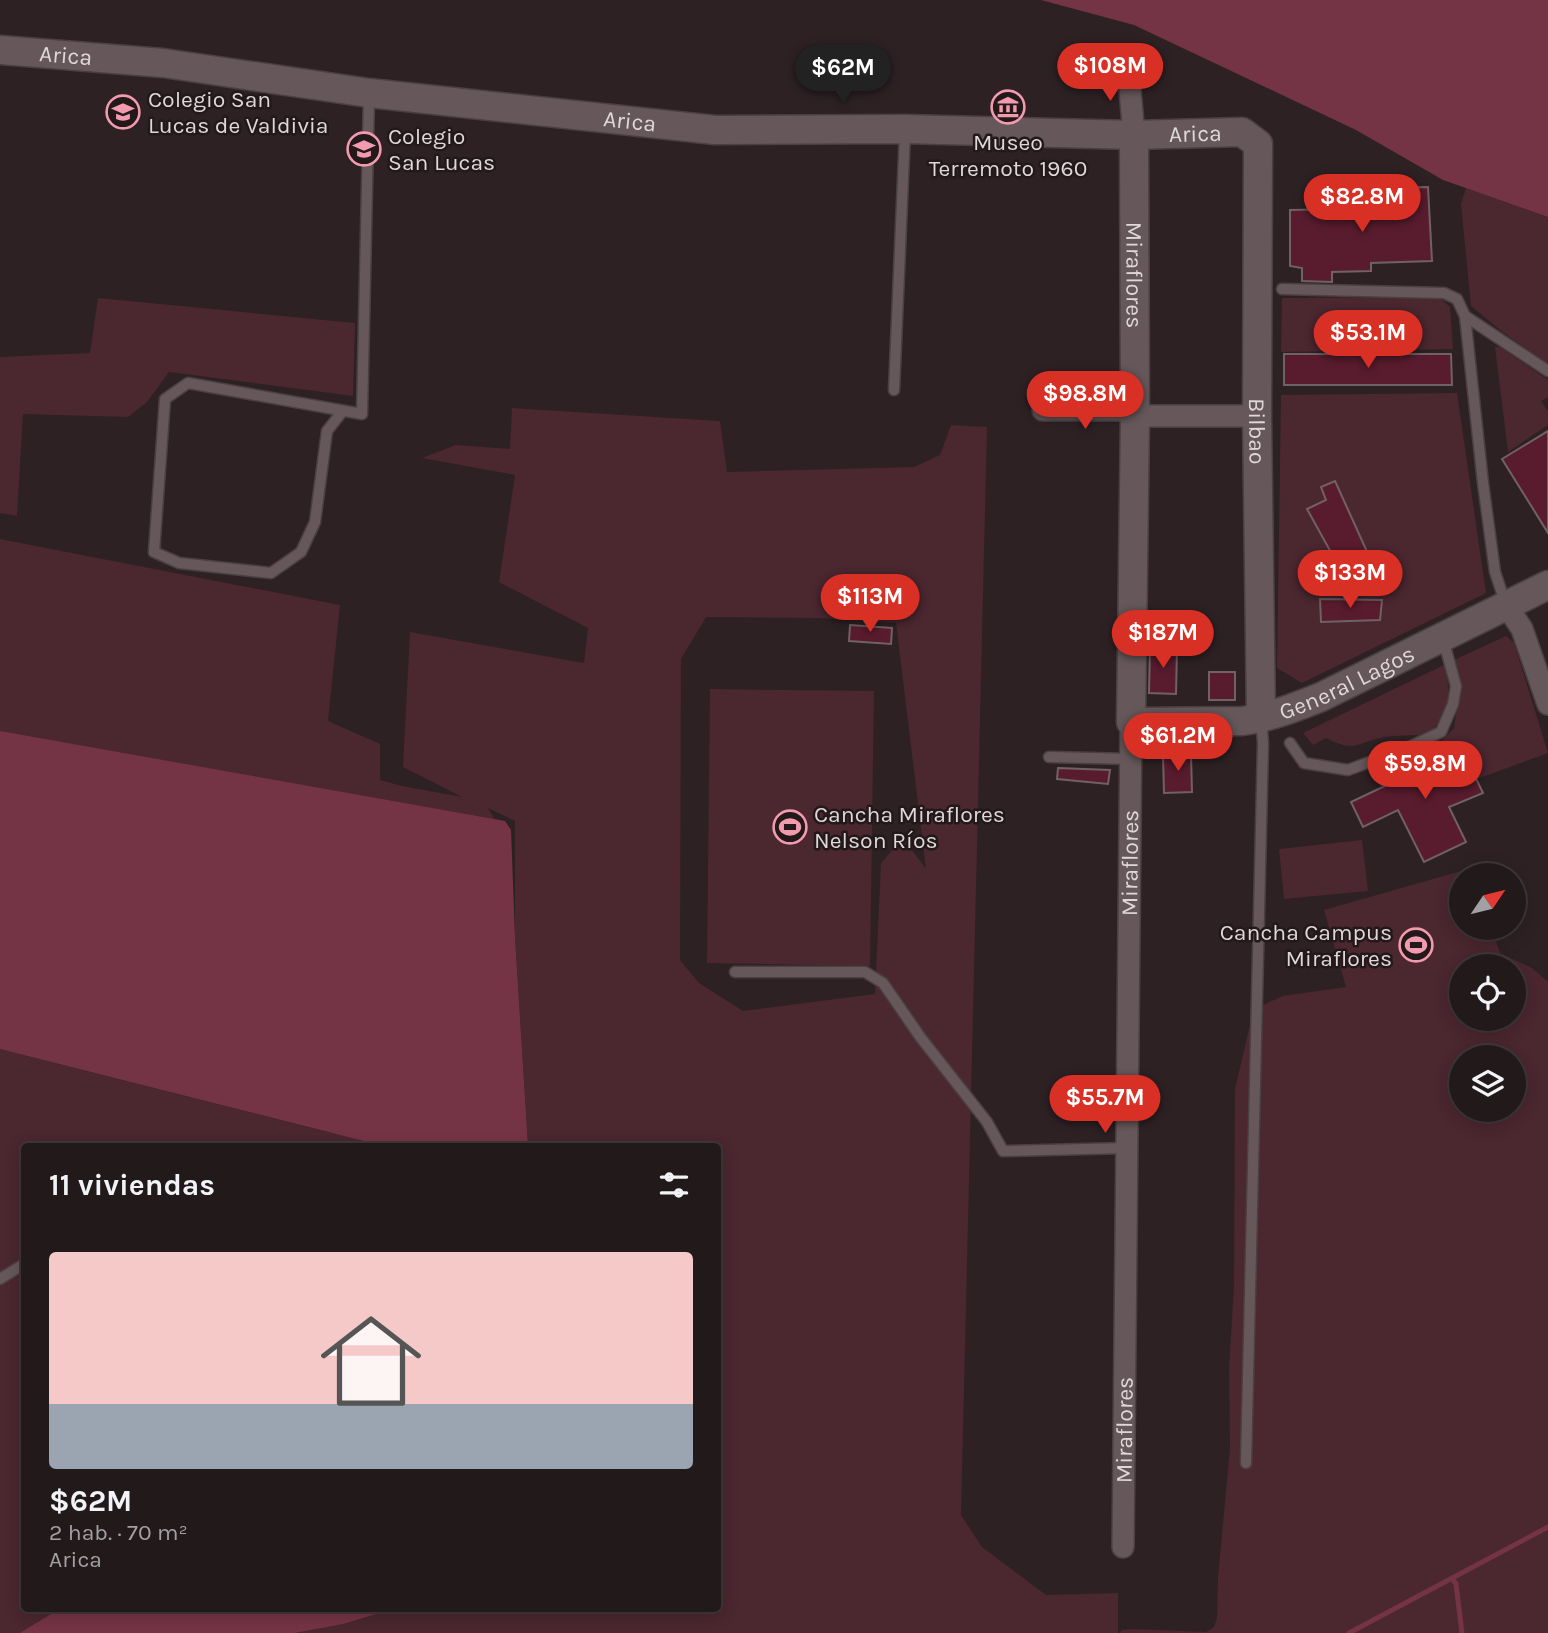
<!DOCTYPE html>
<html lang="es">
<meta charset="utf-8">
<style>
:root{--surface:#22191b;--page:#2e2628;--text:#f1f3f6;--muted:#a2a0a3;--line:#3f383a;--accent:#d93025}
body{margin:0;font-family:Karla,sans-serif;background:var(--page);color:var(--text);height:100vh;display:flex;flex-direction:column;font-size:26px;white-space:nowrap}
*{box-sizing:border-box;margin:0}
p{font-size:23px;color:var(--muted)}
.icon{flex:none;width:38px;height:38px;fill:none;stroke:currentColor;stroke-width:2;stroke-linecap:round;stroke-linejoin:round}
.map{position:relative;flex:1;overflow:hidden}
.details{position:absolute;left:21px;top:1143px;width:700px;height:469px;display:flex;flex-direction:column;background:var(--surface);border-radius:7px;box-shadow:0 4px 18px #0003,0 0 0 2px var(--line)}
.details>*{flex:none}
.needle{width:46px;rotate:55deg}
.controls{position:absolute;left:1449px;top:863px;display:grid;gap:14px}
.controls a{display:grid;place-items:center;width:77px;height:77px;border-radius:50%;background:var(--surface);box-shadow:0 4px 18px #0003,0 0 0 2px var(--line);font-size:35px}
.price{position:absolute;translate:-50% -60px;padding:0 16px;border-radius:24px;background:var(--accent);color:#fff;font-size:23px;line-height:46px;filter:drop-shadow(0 2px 4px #0008)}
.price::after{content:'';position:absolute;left:50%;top:42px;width:21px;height:16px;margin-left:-10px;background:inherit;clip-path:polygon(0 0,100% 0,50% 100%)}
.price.selected{background:#222;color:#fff}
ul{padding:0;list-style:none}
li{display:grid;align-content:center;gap:14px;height:371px;padding:0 28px}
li+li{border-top:2px solid var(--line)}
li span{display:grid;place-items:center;height:217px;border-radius:7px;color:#555}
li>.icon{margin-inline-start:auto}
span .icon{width:126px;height:126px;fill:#fffc;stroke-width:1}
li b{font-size:30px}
h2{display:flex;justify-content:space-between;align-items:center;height:84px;padding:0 28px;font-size:30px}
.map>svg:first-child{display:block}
</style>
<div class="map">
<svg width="1548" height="1633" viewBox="0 0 1548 1633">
<rect width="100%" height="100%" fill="#2d2124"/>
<!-- green -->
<g fill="#4b2730" fill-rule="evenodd">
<path d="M 1466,188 L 1548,217 L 1548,364 L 1500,330 L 1471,306 L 1461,204 Z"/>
<path d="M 1439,297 L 1450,307 L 1453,349 L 1281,352 L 1282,298 Z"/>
<path d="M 98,298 L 355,323 L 353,396 L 169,372 L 147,402 L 128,417 L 23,414 L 17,516 L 0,513 L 0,357 L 90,353 Z"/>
<path d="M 1495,347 L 1500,347 L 1548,380 L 1548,397 L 1541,401 L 1548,411 L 1548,425 L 1508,452 Z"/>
<path d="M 1457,393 L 1486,593 L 1302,683 L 1277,668 L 1281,395 Z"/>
<path d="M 512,408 L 720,421 L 727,472 L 914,467 L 940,455 L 951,425 L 987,427 L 961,1515 L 982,1547 L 1046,1595 L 1118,1593 L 1118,1633 L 0,1633 L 0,1049 L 339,1135 L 0,1029 L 0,539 L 340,605 L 328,721 L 380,744 L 380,780 L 402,786 L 462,797 L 403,767 L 410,632 L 584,663 L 588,628 L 499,582 L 515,475 L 422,458 L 456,445 L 510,449 ZM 706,617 L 819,618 L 896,623 L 926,869 L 903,838 L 881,863 L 875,994 L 743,1011 L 699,983 L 680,960 L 681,659 ZM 488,808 L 515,821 L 515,938 L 528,1146 L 718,1146 L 718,1608 L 24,1608 L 24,1146 L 489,1146 L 499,827 Z"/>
<path d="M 1506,636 L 1514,643 L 1548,753 L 1477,779 L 1461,747 L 1439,756 L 1435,748 L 1454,728 L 1461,679 L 1454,660 Z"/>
<path d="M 1444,665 C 1452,691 1450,715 1428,734 C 1413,736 1398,735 1384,737 C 1356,743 1355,753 1326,738 L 1313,745 L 1303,733 Z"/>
<path d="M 710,689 L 874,691 L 870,966 L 707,963 Z"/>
<path d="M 1362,840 L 1368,891 L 1284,899 L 1279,849 Z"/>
<path d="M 1475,867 L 1477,875 L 1461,875 L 1461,928 L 1492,928 L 1500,953 L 1532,968 L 1548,982 L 1548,1633 L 1119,1633 L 1122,1630 L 1132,1629 L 1206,1632 L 1214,1627 L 1217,1618 L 1218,1577 L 1230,1449 L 1229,1369 L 1234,1285 L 1235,1089 L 1249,1029 L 1263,1005 L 1283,996 L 1346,987 L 1324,910 ZM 1461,966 L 1514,966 L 1514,1018 L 1461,1018 ZM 1461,1057 L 1514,1057 L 1514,1110 L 1461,1110 Z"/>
</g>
<!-- water -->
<g fill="#753446">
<path d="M 1041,0 L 1548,0 L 1548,217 L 1443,180 L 1356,130 L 1134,25 Z"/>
<path d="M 0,731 L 505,821 L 511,830 L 515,938 L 528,1146 L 384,1146 L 0,1049 Z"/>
<path d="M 61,1608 L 396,1608 L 343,1624 L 294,1633 L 20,1633 Z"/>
</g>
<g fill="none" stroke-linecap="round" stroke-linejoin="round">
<!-- stream -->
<g stroke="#753446" stroke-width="5">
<path d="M 1452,1578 L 1456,1584 L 1462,1633"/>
<path d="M 1349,1633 L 1548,1527"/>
</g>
</g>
<!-- building -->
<g fill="#591c2e" stroke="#706164" stroke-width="2">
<path d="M 1428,187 L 1432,261 L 1371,263 L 1371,271 L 1332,272 L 1332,282 L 1302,281 L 1302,268 L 1290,266 L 1290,210 L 1340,209 L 1340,204 L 1374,203 L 1374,188 Z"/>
<path d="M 1284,354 L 1451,354 L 1452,385 L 1284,385 Z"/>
<path d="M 1548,431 L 1548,533 L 1502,459 Z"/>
<path d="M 1335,481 L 1369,556 L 1356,562 L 1353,557 L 1338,565 L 1307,509 L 1326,500 L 1321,487 Z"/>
<path d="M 1320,599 L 1382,600 L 1380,620 L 1321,622 Z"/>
<path d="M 850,625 L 892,628 L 891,644 L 849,641 Z"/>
<path d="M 1150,646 L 1177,647 L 1176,694 L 1149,693 Z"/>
<rect x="1209" y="672" width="26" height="28"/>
<path d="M 1461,747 L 1483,793 L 1449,807 L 1466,842 L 1424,862 L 1398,810 L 1363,827 L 1351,802 L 1387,785 L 1383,776 L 1422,757 L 1425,764 Z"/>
<path d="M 1191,754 L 1192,792 L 1164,793 L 1163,755 Z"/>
<path d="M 1058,768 L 1110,770 L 1108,784 L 1057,779 Z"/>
</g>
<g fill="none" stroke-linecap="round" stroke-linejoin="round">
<defs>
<g id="lane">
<path d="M 1282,289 L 1444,293 L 1457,299 L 1465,316 L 1483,483 L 1495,572 L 1506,605"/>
<path d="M 1465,316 L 1548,371"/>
<path d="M 894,390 L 905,132"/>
<path d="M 342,412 L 327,431 L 315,522 L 301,552 L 271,573 L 179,563 L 154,552 L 165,399 L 188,383 L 362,414 L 369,96"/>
<path d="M 1290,743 L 1304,763 L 1348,770 L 1407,748 L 1441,732 L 1453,704 L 1456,686 L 1443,639"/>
<path d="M 1049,757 L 1131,759"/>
<path d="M 735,972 L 865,972 L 883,983 L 921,1038 L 987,1122 L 1003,1151 L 1126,1148"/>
<path d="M 0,1279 L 24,1264"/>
<path d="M 1246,1463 L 1263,743 L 1261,718"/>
</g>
<g id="street">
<path d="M 1128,68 L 1134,135"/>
<path d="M 1043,410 L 1121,410 L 1135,416 L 1257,416"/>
<path d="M 1506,605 L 1522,629 L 1548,704"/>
<path id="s1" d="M 1123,1547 L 1131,722"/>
</g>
<g id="secondary">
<path id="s2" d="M 0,50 L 163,63 L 369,93 L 715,130 L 905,129 L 1134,135 L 1242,132 L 1258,144 L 1257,416 L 1261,718"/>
<path id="s3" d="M 1134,135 L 1135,416 L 1131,722 L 1243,721 C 1271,717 1296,707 1321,697 L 1548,585"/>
</g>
</defs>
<!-- lane casing -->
<use href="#lane" stroke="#4a3f42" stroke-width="13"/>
<!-- street casing -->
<use href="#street" stroke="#4a3f42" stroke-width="24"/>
<!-- secondary casing -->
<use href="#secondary" stroke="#4a3f42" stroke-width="31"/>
<!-- lane -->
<use href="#lane" stroke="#66585a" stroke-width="10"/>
<!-- street -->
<use href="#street" stroke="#66585a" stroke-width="21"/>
<!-- secondary -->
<use href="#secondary" stroke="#66585a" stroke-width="28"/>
</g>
<!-- icons -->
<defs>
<symbol id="museum-ring" viewBox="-11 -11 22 22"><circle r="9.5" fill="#23181a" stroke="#f29aae" stroke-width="1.5"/><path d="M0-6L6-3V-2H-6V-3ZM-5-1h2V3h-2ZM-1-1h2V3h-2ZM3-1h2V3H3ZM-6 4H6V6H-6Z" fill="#f29aae"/></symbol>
<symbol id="school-ring" viewBox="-11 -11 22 22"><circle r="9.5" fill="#23181a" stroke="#f29aae" stroke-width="1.5"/><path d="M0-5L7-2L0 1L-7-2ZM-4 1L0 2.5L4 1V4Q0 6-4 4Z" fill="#f29aae"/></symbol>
<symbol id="stadium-ring" viewBox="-11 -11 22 22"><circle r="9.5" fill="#23181a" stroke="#f29aae" stroke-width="1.5"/><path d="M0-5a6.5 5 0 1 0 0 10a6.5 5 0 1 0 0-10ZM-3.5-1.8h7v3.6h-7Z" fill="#f29aae"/></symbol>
</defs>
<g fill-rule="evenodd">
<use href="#museum-ring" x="989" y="88" width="38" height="38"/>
<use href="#school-ring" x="104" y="93" width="38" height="38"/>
<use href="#school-ring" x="345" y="130" width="38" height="38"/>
<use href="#stadium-ring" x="771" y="808" width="38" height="38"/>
<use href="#stadium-ring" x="1397" y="926" width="38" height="38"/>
</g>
<g text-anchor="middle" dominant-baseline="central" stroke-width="5" stroke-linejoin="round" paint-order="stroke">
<!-- street labels -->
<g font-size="23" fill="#dfd7d8" stroke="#23181a">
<text stroke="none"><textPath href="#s2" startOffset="66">Arica</textPath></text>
<text stroke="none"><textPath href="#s2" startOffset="634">Arica</textPath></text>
<text stroke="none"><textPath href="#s2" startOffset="1200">Arica</textPath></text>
<text stroke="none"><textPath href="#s3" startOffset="140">Miraflores</textPath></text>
<text stroke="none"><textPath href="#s2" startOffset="1554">Bilbao</textPath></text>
<text stroke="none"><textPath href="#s3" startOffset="810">General Lagos</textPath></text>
<text stroke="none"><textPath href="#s1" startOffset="684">Miraflores</textPath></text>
<text stroke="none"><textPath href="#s1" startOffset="117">Miraflores</textPath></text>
</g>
<!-- poi labels -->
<g font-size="23" fill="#dfd7d8" stroke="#23181a" text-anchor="start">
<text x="148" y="99">Colegio San<tspan x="148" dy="26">Lucas de Valdivia</tspan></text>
<text x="388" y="136">Colegio<tspan x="388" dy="26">San Lucas</tspan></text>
<text x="1008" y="142" text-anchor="middle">Museo<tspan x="1008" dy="26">Terremoto 1960</tspan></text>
<text x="814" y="814">Cancha Miraflores<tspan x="814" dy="26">Nelson Ríos</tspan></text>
<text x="1392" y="932" text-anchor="end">Cancha Campus<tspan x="1392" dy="26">Miraflores</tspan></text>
</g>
</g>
</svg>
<div class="controls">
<a><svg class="needle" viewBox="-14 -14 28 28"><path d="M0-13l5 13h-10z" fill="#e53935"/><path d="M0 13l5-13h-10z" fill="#a2a0a3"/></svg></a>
<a><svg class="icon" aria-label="locate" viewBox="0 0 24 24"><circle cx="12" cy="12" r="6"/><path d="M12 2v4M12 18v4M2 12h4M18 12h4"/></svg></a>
<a><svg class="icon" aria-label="layers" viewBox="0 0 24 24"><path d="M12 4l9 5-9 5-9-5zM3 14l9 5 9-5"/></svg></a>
</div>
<b class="price" style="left:1110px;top:103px">$108M</b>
<b class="price selected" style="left:843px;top:105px">$62M</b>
<b class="price" style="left:1362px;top:234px">$82.8M</b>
<b class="price" style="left:1368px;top:370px">$53.1M</b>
<b class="price" style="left:1085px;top:431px">$98.8M</b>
<b class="price" style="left:1350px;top:610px">$133M</b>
<b class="price" style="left:870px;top:634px">$113M</b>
<b class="price" style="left:1163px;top:670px">$187M</b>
<b class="price" style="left:1178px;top:773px">$61.2M</b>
<b class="price" style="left:1425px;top:801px">$59.8M</b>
<b class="price" style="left:1105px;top:1135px">$55.7M</b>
<section class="details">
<h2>11 viviendas<svg class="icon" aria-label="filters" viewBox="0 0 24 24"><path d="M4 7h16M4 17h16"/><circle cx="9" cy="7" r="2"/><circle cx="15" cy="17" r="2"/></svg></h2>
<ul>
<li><span style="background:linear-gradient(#f6c9c9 70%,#9aa5b1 0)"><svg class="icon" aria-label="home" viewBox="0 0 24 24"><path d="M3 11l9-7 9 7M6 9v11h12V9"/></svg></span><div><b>$62M</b><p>2 hab. · 70 m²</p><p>Arica</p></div></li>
</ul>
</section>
</div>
